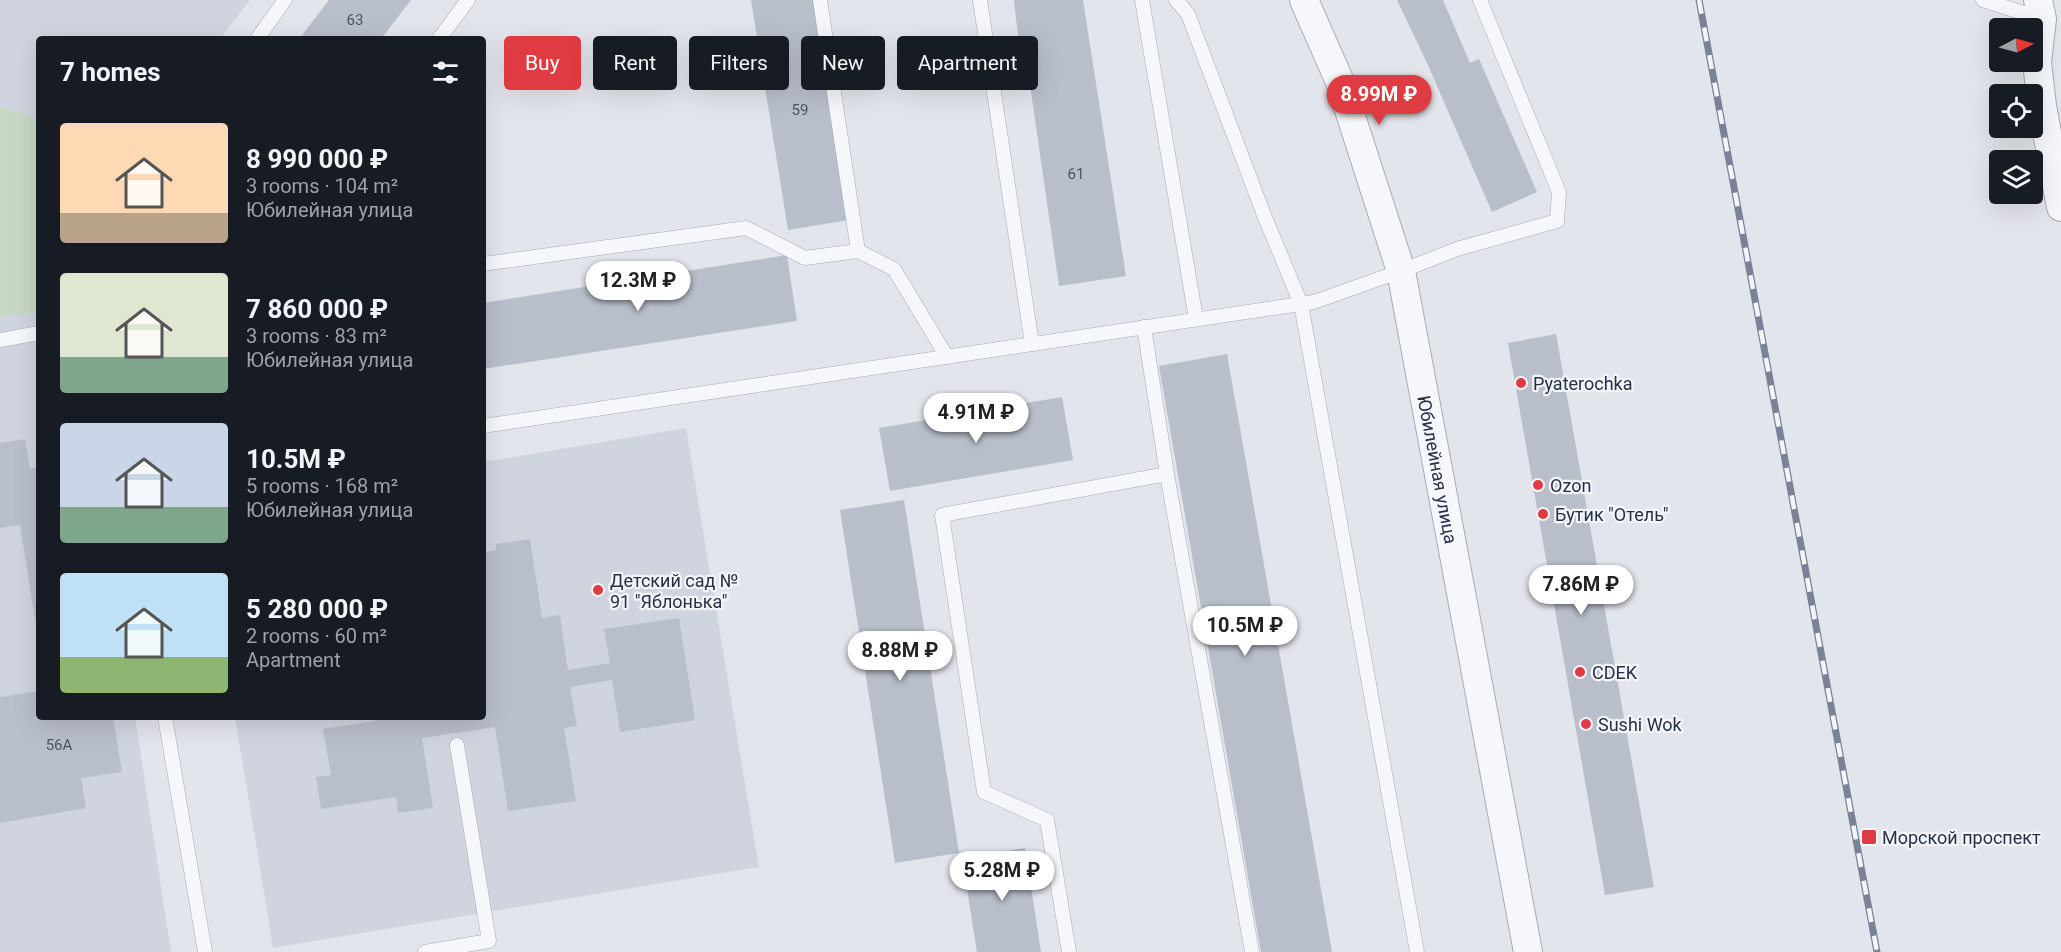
<!DOCTYPE html>
<meta charset="utf-8">
<style>
:root{--surface:#171b24;--page:#20242c;--text:#f1f3f6;--muted:#9ea1a6;--accent:#de3b42}
body{margin:0;font-family:Roboto,sans-serif;background:var(--page);color:var(--text);height:100vh;display:flex;flex-direction:column;font-size:22px;white-space:nowrap}
*{box-sizing:border-box;margin:0}
p{font-size:20px;color:var(--muted)}
.icon{flex:none;width:33px;height:33px;fill:none;stroke:currentColor;stroke-width:2;stroke-linecap:round;stroke-linejoin:round}
.map{position:relative;flex:1;overflow:hidden}
.side{position:absolute;left:36px;top:36px;width:450px;height:684px;display:flex;flex-direction:column;background:var(--surface);border-radius:6px;box-shadow:0 6px 24px #0002}
.side>*{flex:none}
.banner{position:absolute;left:504px;top:36px;width:570px;height:54px;display:flex;gap:12px}
.needle{width:39px;rotate:84deg}
.fabs{position:absolute;left:1989px;top:18px;display:grid;gap:12px}
.fabs a{display:grid;place-items:center;width:54px;height:54px;border-radius:6px;background:var(--surface);box-shadow:0 6px 24px #0002;font-size:30px}
.price{position:absolute;translate:-50% -51px;padding:0 14px;border-radius:21px;background:#fff;color:#222;font-size:20px;line-height:39px;filter:drop-shadow(0 2px 3px #0008)}
.price::after{content:'';position:absolute;left:50%;top:36px;width:18px;height:14px;margin-left:-9px;background:inherit;clip-path:polygon(0 0,100% 0,50% 100%)}
.price.selected{background:var(--accent);color:#fff}
ul{padding:0;list-style:none}
li{display:flex;align-items:center;gap:18px;height:150px;padding:0 24px}
li span{display:grid;place-items:center;flex:none;width:168px;height:120px;border-radius:6px;color:#555}
li>.icon{margin-inline-start:auto}
span .icon{width:72px;height:72px;fill:#fffc;stroke-width:1}
li b{font-size:26px}
h2{display:flex;justify-content:space-between;align-items:center;height:72px;padding:0 24px;font-size:26px}
.pill{padding:0 21px;border-radius:6px;background:var(--surface);box-shadow:0 6px 24px #0002;font-size:21px;line-height:54px}
.pill.selected{background:var(--accent);color:#fff}
.map>svg:first-child{display:block}
</style>
<div class="map">
<svg width="2061" height="952" viewBox="0 0 2061 952">
<rect width="100%" height="100%" fill="#e3e5ec"/>
<!-- built -->
<g fill="#d0d4df">
<path d="M 0,0 L 250,0 L 220,39 L 39,39 L 39,717 L 135,717 L 171,952 L 0,952 Z"/>
<path d="M 686,428 L 759,867 L 273,948 L 235,717 L 483,717 L 483,462 Z"/>
</g>
<!-- green -->
<path fill="#c6d7c3" d="M 0,106 L 39,120 L 39,312 L 0,317 Z"/>
<!-- building -->
<g fill="#b9becb">
<path d="M 329,0 L 411,0 L 381,39 L 299,39 Z"/>
<path d="M 751,0 L 813,0 L 849,220 L 788,230 Z"/>
<path d="M 1014,0 L 1083,0 L 1126,276 L 1059,286 L 1028,71 L 1022,72 Z"/>
<path d="M 1397,0 L 1443,0 L 1470,63 L 1479,59 L 1537,192 L 1492,212 L 1427,63 Z"/>
<path d="M 787,255 L 797,321 L 483,369 L 483,303 Z"/>
<path d="M 1556,334 L 1654,887 L 1605,895 L 1508,343 Z"/>
<path d="M 1227,354 L 1332,952 L 1261,952 L 1159,366 Z"/>
<path d="M 1062,397 L 1073,460 L 890,491 L 879,428 Z"/>
<path d="M 25,439 L 30,469 L 39,467 L 38,638 L 20,525 L 0,528 L 0,443 Z"/>
<path d="M 904,500 L 959,853 L 895,863 L 840,510 Z"/>
<path d="M 530,539 L 542,618 L 560,615 L 568,670 L 610,663 L 604,629 L 679,618 L 695,720 L 620,732 L 612,680 L 570,687 L 577,726 L 564,728 L 576,801 L 508,811 L 495,727 L 422,738 L 433,808 L 398,813 L 396,797 L 321,809 L 316,777 L 331,775 L 323,729 L 375,721 L 374,717 L 483,717 L 483,663 L 486,663 L 483,646 L 483,553 L 496,550 L 496,544 Z"/>
<path d="M 39,691 L 39,717 L 113,717 L 122,772 L 81,778 L 86,808 L 0,823 L 0,697 Z"/>
<path d="M 1025,848 L 1041,952 L 977,952 L 962,858 Z"/>
</g>
<g fill="none" stroke-linecap="round" stroke-linejoin="round">
<defs>
<g id="service">
<path d="M 980,0 L 1032,344"/>
<path d="M 1142,0 L 1196,319"/>
<path d="M 1176,0 L 1188,14 L 1264,215 L 1301,304 L 1417,952"/>
<path d="M 1983,0 L 2042,19"/>
<path d="M 257,39 L 285,0"/>
<path d="M 439,39 L 468,0"/>
<path d="M 858,251 L 894,269 L 947,357"/>
<path d="M 483,264 L 746,228 L 805,258 L 858,251 L 820,0"/>
<path d="M 1144,327 L 1167,474 L 1252,952"/>
<path d="M 0,340 L 39,333"/>
<path d="M 483,426 L 1314,302 L 1401,271 L 1457,249 L 1557,221 L 1559,192 L 1480,0"/>
<path d="M 165,717 L 205,952"/>
<path d="M 425,952 L 489,941 L 457,745"/>
<path d="M 1069,952 L 1047,820 L 984,792 L 942,515 L 1167,474"/>
</g>
<g id="minor">
<path id="s1" d="M 1304,0 L 1340,82 L 1401,271 L 1528,952"/>
<path d="M 2038,0 L 2042,19 L 2037,62 L 2042,106 L 2061,207"/>
</g>
</defs>
<!-- service casing -->
<use href="#service" stroke="#a7abb7" stroke-width="15"/>
<!-- minor casing -->
<use href="#minor" stroke="#a7abb7" stroke-width="30"/>
<!-- service -->
<use href="#service" stroke="#f6f7fa" stroke-width="14"/>
<!-- minor -->
<use href="#minor" stroke="#f6f7fa" stroke-width="28"/>
<defs>
<path id="rail" d="M 1699,0 L 1877,952"/>
</defs>
<!-- rail casing -->
<use href="#rail" stroke="#7a8298" stroke-width="7"/>
<!-- rail -->
<use href="#rail" stroke="#f3f5f9" stroke-width="4.5" stroke-dasharray="14" stroke-linecap="butt"/>
</g>
<!-- markers -->
<g fill="#de3b42" stroke="#f3f5f9" stroke-width="2">
<circle cx="1521" cy="383" r="6"/>
<circle cx="1538" cy="485" r="6"/>
<circle cx="1543" cy="514" r="6"/>
<circle cx="598" cy="590" r="6"/>
<circle cx="1580" cy="672" r="6"/>
<circle cx="1586" cy="724" r="6"/>
<rect x="1861" y="829" width="16" height="16" rx="3"/>
</g>
<g text-anchor="middle" dominant-baseline="central" stroke-width="4.5" stroke-linejoin="round" paint-order="stroke">
<!-- number labels -->
<g font-size="15" fill="#4c5468">
<text x="355" y="20">63</text>
<text x="800" y="110">59</text>
<text x="1076" y="174">61</text>
<text x="59" y="745">56А</text>
</g>
<!-- poi labels -->
<g font-size="18" fill="#283047" stroke="#f3f5f9" text-anchor="start">
<text x="1533" y="383">Pyaterochka</text>
<text x="1550" y="485">Ozon</text>
<text x="1555" y="514">Бутик "Отель"</text>
<text x="610" y="580">Детский сад №<tspan x="610" dy="21">91 "Яблонька"</tspan></text>
<text x="1592" y="672">CDEK</text>
<text x="1598" y="724">Sushi Wok</text>
<text x="1882" y="837">Морской проспект</text>
</g>
<!-- street labels -->
<g font-size="18" fill="#283047" stroke="#f3f5f9">
<text stroke="none"><textPath href="#s1" startOffset="490">Юбилейная улица</textPath></text>
</g>
</g>
</svg>
<div class="fabs">
<a><svg class="needle" viewBox="-14 -14 28 28"><path d="M0-13l5 13h-10z" fill="#e53935"/><path d="M0 13l5-13h-10z" fill="#9ea1a6"/></svg></a>
<a><svg class="icon" aria-label="locate" viewBox="0 0 24 24"><circle cx="12" cy="12" r="6"/><path d="M12 2v4M12 18v4M2 12h4M18 12h4"/></svg></a>
<a><svg class="icon" aria-label="layers" viewBox="0 0 24 24"><path d="M12 4l9 5-9 5-9-5zM3 14l9 5 9-5"/></svg></a>
</div>
<b class="price selected" style="left:1379px;top:126px">8.99M ₽</b>
<b class="price" style="left:638px;top:312px">12.3M ₽</b>
<b class="price" style="left:976px;top:444px">4.91M ₽</b>
<b class="price" style="left:1581px;top:616px">7.86M ₽</b>
<b class="price" style="left:1245px;top:657px">10.5M ₽</b>
<b class="price" style="left:900px;top:682px">8.88M ₽</b>
<b class="price" style="left:1002px;top:902px">5.28M ₽</b>
<div class="banner">
<a class="pill selected">Buy</a>
<a class="pill">Rent</a>
<a class="pill">Filters</a>
<a class="pill">New</a>
<a class="pill">Apartment</a>
</div>
<section class="side">
<h2>7 homes<svg class="icon" aria-label="filters" viewBox="0 0 24 24"><path d="M4 7h16M4 17h16"/><circle cx="9" cy="7" r="2"/><circle cx="15" cy="17" r="2"/></svg></h2>
<ul>
<li><span style="background:linear-gradient(#ffd9b3 75%,#b9a48a 0)"><svg class="icon" aria-label="home" viewBox="0 0 24 24"><path d="M3 11l9-7 9 7M6 9v11h12V9"/></svg></span><div><b>8 990 000 ₽</b><p>3 rooms · 104 m²</p><p>Юбилейная улица</p></div></li>
<li><span style="background:linear-gradient(#dfe7d0 70%,#7fa58c 0)"><svg class="icon" aria-label="home" viewBox="0 0 24 24"><path d="M3 11l9-7 9 7M6 9v11h12V9"/></svg></span><div><b>7 860 000 ₽</b><p>3 rooms · 83 m²</p><p>Юбилейная улица</p></div></li>
<li><span style="background:linear-gradient(#c9d6e8 70%,#7fa58c 0)"><svg class="icon" aria-label="home" viewBox="0 0 24 24"><path d="M3 11l9-7 9 7M6 9v11h12V9"/></svg></span><div><b>10.5M ₽</b><p>5 rooms · 168 m²</p><p>Юбилейная улица</p></div></li>
<li><span style="background:linear-gradient(#bfe0f5 70%,#8fb573 0)"><svg class="icon" aria-label="home" viewBox="0 0 24 24"><path d="M3 11l9-7 9 7M6 9v11h12V9"/></svg></span><div><b>5 280 000 ₽</b><p>2 rooms · 60 m²</p><p>Apartment</p></div></li>
</ul>
</section>
</div>
